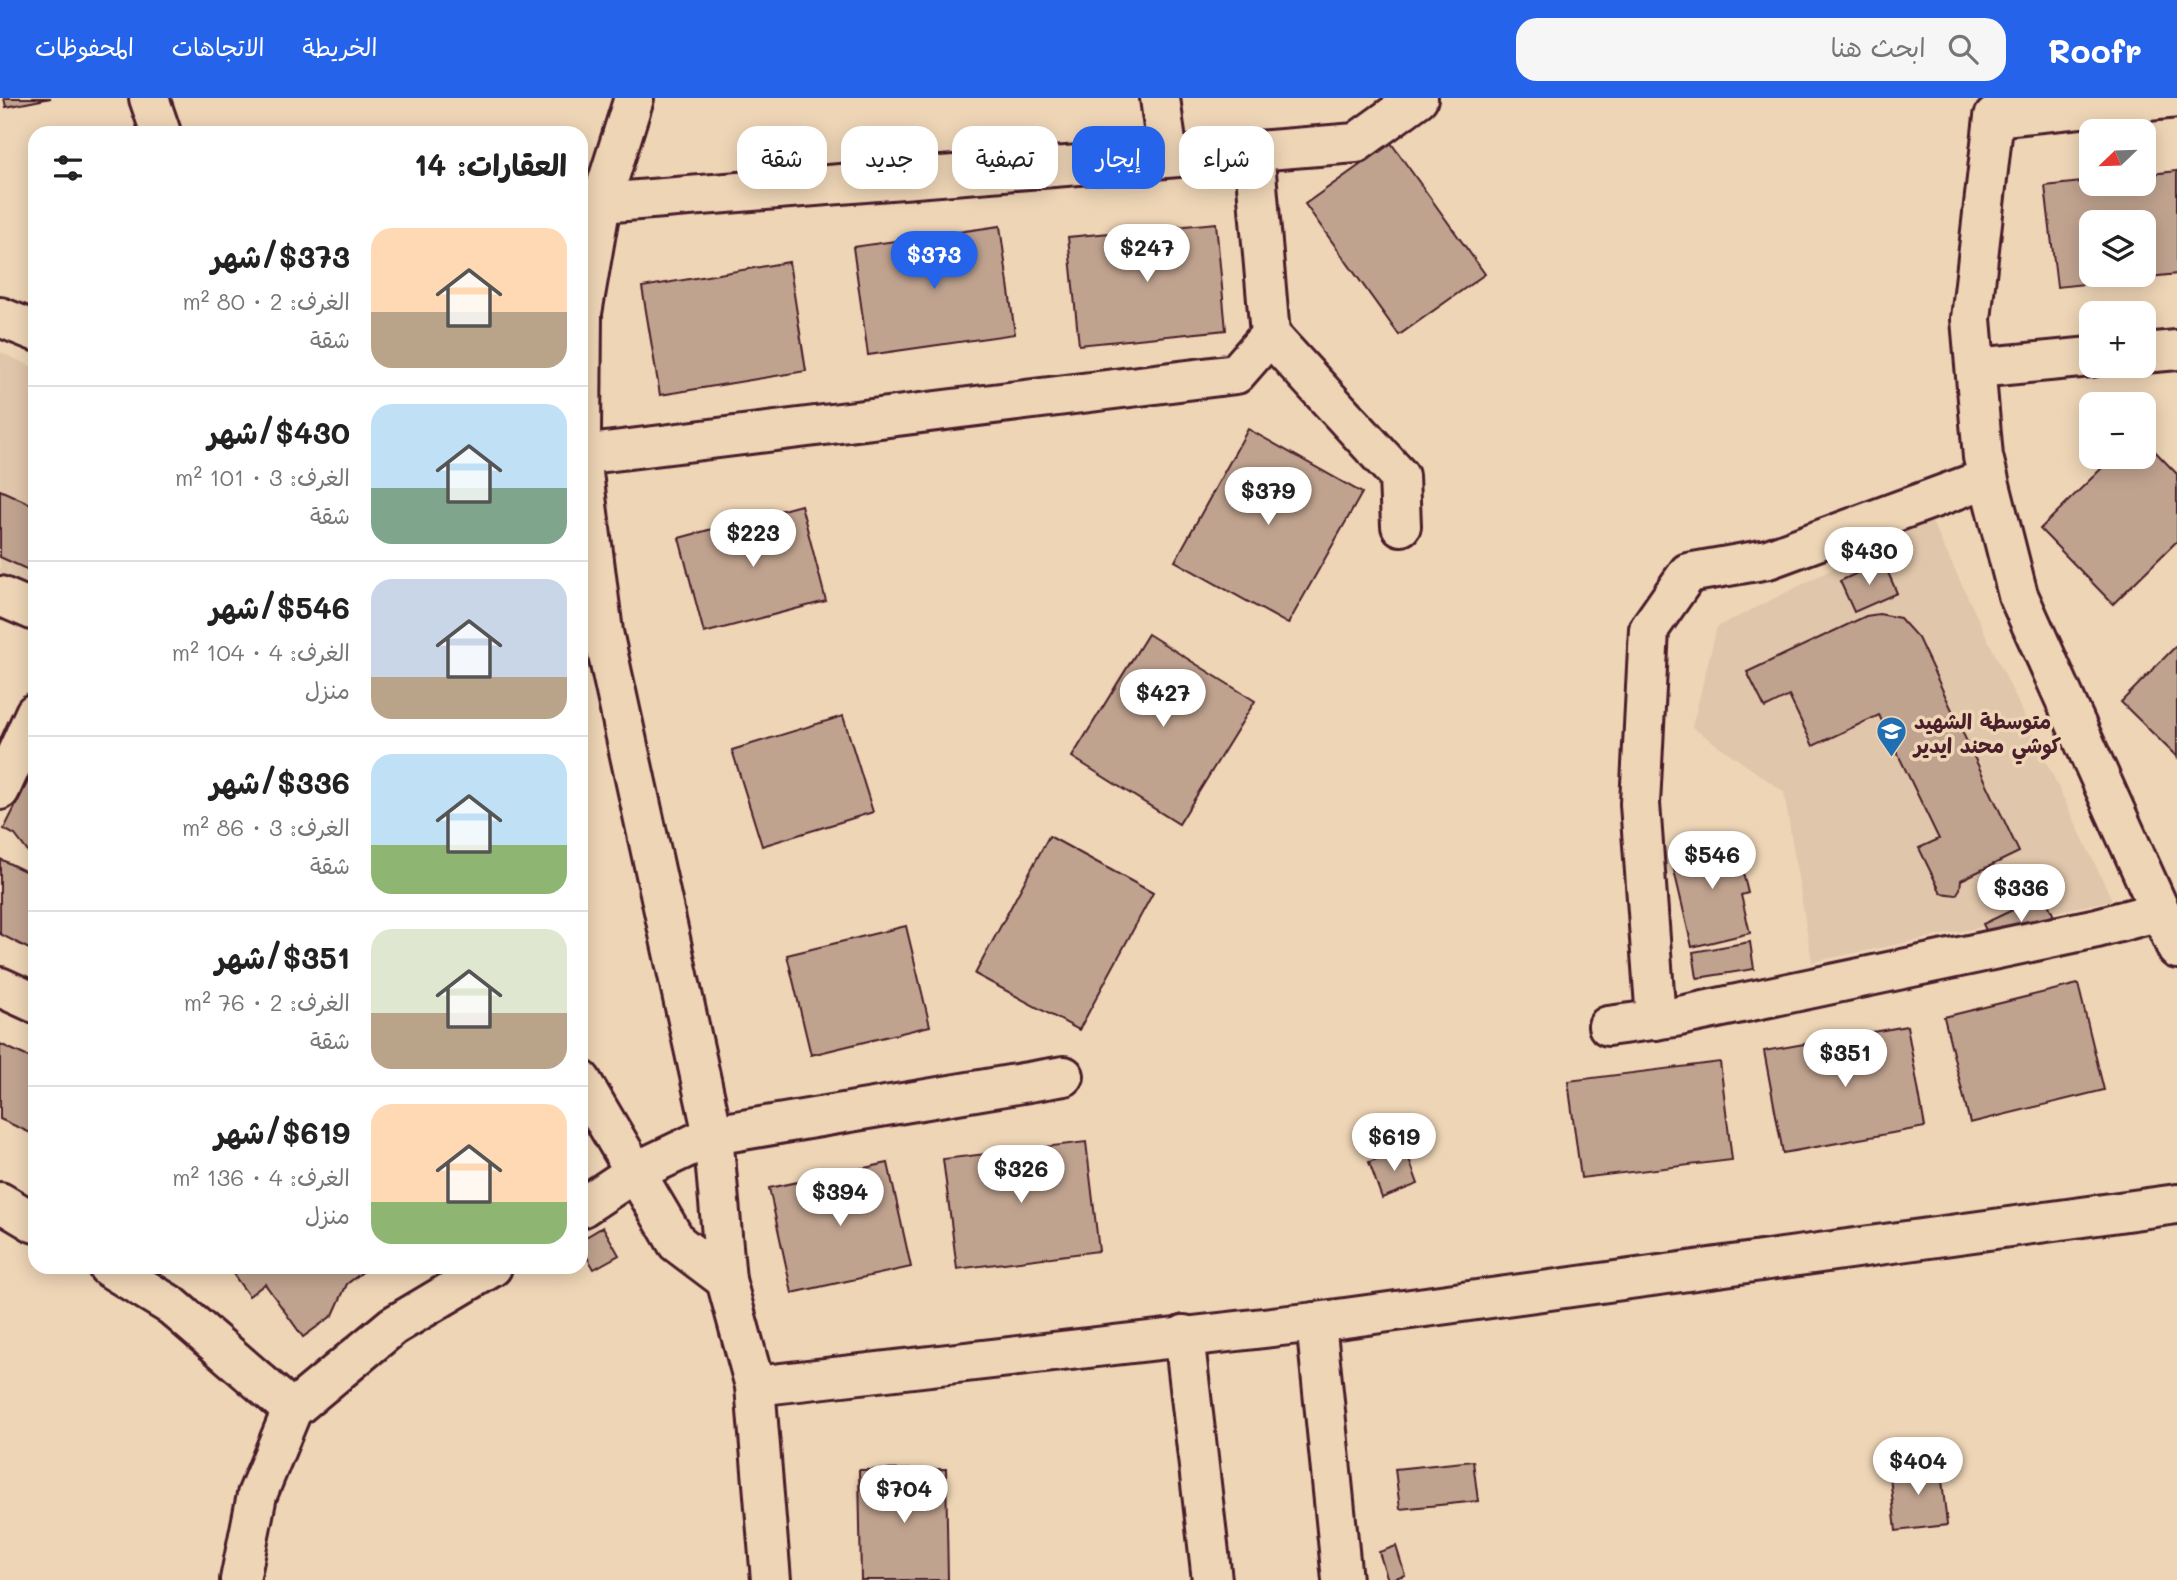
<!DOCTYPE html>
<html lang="ar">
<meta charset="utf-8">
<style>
:root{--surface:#fff;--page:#f6f6f6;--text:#222;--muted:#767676;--line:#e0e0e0;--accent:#2563eb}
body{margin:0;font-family:Mali,"Playpen Sans Arabic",sans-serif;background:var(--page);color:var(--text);direction:rtl;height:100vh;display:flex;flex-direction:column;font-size:26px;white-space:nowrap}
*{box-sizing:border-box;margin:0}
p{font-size:23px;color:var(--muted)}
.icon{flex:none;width:38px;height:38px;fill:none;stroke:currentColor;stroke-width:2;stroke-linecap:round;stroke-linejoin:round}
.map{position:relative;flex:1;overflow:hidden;direction:ltr}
.drawer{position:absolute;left:28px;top:28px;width:560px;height:1148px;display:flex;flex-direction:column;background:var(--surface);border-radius:21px;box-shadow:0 4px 18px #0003;direction:rtl}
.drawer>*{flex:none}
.top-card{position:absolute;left:609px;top:28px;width:665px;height:63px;direction:rtl;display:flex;gap:14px}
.needle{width:46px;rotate:247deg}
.fabs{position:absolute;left:2079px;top:21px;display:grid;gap:14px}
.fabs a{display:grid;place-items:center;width:77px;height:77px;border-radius:14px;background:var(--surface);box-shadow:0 4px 18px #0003;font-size:35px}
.price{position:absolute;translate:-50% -60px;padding:0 16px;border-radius:24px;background:#fff;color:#222;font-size:23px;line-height:46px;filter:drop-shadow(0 2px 4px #0008)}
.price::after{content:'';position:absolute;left:50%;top:42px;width:21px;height:16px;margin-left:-10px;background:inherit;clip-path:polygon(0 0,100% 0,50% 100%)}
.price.active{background:var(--accent);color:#fff}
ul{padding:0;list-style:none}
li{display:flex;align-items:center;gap:21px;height:175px;padding:0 21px}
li+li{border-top:2px solid var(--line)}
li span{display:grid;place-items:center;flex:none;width:196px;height:140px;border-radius:21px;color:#555}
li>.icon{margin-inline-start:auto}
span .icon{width:84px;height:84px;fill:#fffc;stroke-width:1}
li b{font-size:30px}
h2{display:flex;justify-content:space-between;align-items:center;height:84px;padding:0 21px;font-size:30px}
.tag{padding:0 24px;border-radius:21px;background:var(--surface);box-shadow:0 4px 18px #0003;font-size:24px;line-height:63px}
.tag.active{background:var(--accent);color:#fff}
header{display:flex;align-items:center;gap:42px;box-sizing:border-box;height:98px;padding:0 35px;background:var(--accent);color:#fff}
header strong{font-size:33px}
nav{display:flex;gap:38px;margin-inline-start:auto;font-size:24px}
.search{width:490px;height:63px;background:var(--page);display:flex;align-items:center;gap:18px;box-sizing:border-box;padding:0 24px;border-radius:21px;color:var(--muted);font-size:26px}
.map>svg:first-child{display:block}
</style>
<header>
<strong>Roofr</strong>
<div class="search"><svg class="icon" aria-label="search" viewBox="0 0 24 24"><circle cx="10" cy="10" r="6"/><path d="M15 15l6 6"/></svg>ابحث هنا</div>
<nav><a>الخريطة</a><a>الاتجاهات</a><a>المحفوظات</a></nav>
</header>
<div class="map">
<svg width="2177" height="1482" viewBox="0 0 2177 1482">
<rect width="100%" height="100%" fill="#eed5b6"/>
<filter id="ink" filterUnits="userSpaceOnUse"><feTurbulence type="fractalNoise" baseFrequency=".0143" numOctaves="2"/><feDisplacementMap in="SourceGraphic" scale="14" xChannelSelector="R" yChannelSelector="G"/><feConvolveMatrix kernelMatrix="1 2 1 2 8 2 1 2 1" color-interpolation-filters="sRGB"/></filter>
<g filter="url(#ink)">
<!-- built -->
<g fill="#e0c6aa">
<path d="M 0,254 L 35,270 L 35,506 L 0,490 Z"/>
<path d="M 1931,422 L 2112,802 L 1812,864 L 1784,694 L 1692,629 L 1717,529 Z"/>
</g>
<!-- building -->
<g fill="#c0a38f" stroke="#4a1f2b" stroke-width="2" fill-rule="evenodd">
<path d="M 4,0 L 51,0 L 6,9 Z"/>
<path d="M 1391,45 L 1485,176 L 1399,237 L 1305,106 Z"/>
<path d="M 2177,73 L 2177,176 L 2057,189 L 2045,88 L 2091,83 L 2091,86 L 2144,86 L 2144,77 ZM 2091,124 L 2144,124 L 2144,177 L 2091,177 Z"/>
<path d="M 1216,125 L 1226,232 L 1079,247 L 1068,139 Z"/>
<path d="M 1000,128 L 1015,236 L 868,257 L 853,149 Z"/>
<path d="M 789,164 L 806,273 L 660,297 L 642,189 Z"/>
<path d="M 1248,331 L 1362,395 L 1288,526 L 1175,463 Z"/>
<path d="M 2144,342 L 2177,376 L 2177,443 L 2113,506 L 2040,431 L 2113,359 L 2144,359 Z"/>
<path d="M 0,392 L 35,408 L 35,475 L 0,459 Z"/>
<path d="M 801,407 L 826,503 L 704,535 L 679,440 Z"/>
<path d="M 1883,463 L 1897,495 L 1854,514 L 1840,483 Z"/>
<path d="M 1879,516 L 1900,520 L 1918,540 L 2019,754 L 1961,782 L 1960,791 L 1956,797 L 1941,795 L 1919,750 L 1939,741 L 1879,617 L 1813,648 L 1789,598 L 1765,610 L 1747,574 L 1866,518 Z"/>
<path d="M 1148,536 L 1255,603 L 1179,726 L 1072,659 Z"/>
<path d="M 2177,547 L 2177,659 L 2121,604 Z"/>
<path d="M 843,618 L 873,714 L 762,748 L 732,652 Z"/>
<path d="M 35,669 L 35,763 L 15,737 L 4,731 Z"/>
<path d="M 1049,738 L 1153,795 L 1079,932 L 975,876 Z"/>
<path d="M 1734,739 L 1748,795 L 1741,797 L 1750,835 L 1692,849 L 1670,755 Z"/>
<path d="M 0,761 L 35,778 L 35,854 L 0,836 Z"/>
<path d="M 2044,797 L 2058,827 L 1997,855 L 1983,826 Z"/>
<path d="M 906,828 L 930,928 L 811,957 L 787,857 Z"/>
<path d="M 1750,844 L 1754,871 L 1697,880 L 1693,854 Z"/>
<path d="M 2078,886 L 2104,992 L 1970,1025 L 1944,919 Z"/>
<path d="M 1907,928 L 1925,1029 L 1783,1055 L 1764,953 Z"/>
<path d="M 0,946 L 35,962 L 35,1037 L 0,1021 Z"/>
<path d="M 1720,964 L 1732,1062 L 1581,1080 L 1568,983 Z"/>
<path d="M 1086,1044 L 1099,1153 L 957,1171 L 943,1061 Z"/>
<path d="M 1405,1050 L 1418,1086 L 1382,1100 L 1369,1064 Z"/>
<path d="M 888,1065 L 911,1169 L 792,1195 L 769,1090 Z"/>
<path d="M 603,1129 L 619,1157 L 594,1171 L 581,1149 L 581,1142 Z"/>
<path d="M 228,1169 L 369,1169 L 347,1186 L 333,1217 L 303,1239 L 265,1186 L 249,1198 Z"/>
<path d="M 1473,1363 L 1478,1403 L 1400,1411 L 1395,1371 Z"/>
<path d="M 1940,1364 L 1947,1427 L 1896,1433 L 1889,1370 Z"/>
<path d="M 946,1371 L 948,1482 L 861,1482 L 859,1372 Z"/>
<path d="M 1396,1448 L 1405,1477 L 1388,1482 L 1379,1454 Z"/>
</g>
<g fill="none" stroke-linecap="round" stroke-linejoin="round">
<defs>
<g id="minor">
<path d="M 149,0 L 161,35"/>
<path d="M 1160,0 L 1168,59"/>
<path d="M 2177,0 L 1994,19 L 1971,221 L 1983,359 L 2018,497 L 2177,851"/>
<path d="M 601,105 L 1356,45 L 1418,0"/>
<path d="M 0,219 L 35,233"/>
<path d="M 1270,237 L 1399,378 L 1401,428"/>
<path d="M 2144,255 L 2177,252"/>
<path d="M 1976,270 L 2091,259"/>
<path d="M 581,334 L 582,215 L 601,105 L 634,0"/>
<path d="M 581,357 L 1236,276 L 1270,237 L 1254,52"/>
<path d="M 581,359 L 603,534 L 713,1037 L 726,1182 L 755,1288 L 771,1482"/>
<path d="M 0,498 L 35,513"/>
<path d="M 0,692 L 35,615"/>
<path d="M 0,889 L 35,905"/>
<path d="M 1656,922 L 1640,706 L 1649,531 L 1688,475 L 1768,461 L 1988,380"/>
<path d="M 1608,928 L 1675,919 L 2097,830 L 2160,813"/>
<path d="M 581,982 L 677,1145 L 726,1182"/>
<path d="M 0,1104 L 35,1125"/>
<path d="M 581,1110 L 635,1074 L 713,1037 L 1064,978"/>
<path d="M 108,1169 L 172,1208 L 292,1312"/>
<path d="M 1316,1224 L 1342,1482"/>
<path d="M 1184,1237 L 1212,1482"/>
<path d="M 755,1288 L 1316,1224 L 2177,1106"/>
<path d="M 240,1482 L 257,1397 L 292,1312 L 393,1228 L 492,1169"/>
</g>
</defs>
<!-- minor casing -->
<use href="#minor" stroke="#4a1f2b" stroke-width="44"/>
<!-- minor -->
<use href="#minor" stroke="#eed5b6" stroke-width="38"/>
</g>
</g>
<!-- icons -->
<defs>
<symbol id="school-pin" viewBox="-11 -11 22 30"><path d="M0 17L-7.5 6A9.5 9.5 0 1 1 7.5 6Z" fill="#1f6fb2" stroke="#eed5b6"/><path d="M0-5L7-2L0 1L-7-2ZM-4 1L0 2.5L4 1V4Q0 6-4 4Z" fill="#fff"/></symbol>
</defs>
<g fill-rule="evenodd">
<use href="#school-pin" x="1874" y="616" width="35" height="47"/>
</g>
<g text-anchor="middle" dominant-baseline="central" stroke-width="7" stroke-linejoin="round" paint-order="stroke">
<!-- poi labels -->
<g font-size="21" font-weight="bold" fill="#4a1f2b" stroke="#eed5b6" text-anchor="start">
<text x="1914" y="622">متوسطة الشهيد<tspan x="1914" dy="24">كوشي محند ايدير</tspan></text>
</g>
</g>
</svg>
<div class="fabs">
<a><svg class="needle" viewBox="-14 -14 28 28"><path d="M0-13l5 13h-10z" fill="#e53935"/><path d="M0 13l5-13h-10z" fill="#767676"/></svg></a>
<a><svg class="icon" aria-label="layers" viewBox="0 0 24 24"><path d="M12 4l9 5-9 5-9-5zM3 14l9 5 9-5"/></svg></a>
<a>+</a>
<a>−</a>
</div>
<b class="price" style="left:1147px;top:186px">$247</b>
<b class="price active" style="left:934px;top:193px">$373</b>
<b class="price" style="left:1268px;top:429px">$379</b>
<b class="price" style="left:753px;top:471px">$223</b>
<b class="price" style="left:1869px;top:489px">$430</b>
<b class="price" style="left:1163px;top:631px">$427</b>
<b class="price" style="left:1712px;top:793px">$546</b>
<b class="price" style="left:2021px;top:826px">$336</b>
<b class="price" style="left:1845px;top:991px">$351</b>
<b class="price" style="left:1394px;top:1075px">$619</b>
<b class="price" style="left:1021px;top:1107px">$326</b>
<b class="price" style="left:840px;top:1130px">$394</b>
<b class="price" style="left:1918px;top:1399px">$404</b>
<b class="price" style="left:904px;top:1427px">$704</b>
<div class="top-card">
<a class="tag">شراء</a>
<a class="tag active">إيجار</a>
<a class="tag">تصفية</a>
<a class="tag">جديد</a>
<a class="tag">شقة</a>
</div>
<section class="drawer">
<h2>العقارات: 14<svg class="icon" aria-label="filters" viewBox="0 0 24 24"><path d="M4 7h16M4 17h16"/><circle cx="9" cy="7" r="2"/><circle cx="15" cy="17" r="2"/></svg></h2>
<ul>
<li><span style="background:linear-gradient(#ffd9b3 60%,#b9a48a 0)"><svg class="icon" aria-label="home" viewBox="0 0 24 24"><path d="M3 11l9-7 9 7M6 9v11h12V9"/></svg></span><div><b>$373/شهر</b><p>الغرف: 2 · 80 m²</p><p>شقة</p></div></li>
<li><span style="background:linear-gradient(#bfe0f5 60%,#7fa58c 0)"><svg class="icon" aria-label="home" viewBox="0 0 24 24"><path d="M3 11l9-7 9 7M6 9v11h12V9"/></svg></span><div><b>$430/شهر</b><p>الغرف: 3 · 101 m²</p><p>شقة</p></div></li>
<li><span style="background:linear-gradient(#c9d6e8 70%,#b9a48a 0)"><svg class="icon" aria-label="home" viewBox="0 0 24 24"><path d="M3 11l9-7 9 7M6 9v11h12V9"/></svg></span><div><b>$546/شهر</b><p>الغرف: 4 · 104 m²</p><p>منزل</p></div></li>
<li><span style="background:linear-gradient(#bfe0f5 65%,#8fb573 0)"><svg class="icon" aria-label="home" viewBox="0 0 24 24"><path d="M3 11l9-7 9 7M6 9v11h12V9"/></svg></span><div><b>$336/شهر</b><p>الغرف: 3 · 86 m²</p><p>شقة</p></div></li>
<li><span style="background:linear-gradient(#dfe7d0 60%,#b9a48a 0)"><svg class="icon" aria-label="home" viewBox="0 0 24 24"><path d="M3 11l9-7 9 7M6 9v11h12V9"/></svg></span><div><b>$351/شهر</b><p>الغرف: 2 · 76 m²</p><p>شقة</p></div></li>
<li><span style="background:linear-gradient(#ffd9b3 70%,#8fb573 0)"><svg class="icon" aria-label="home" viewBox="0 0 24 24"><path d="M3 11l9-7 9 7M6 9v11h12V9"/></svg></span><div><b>$619/شهر</b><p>الغرف: 4 · 136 m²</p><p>منزل</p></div></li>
</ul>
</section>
</div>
